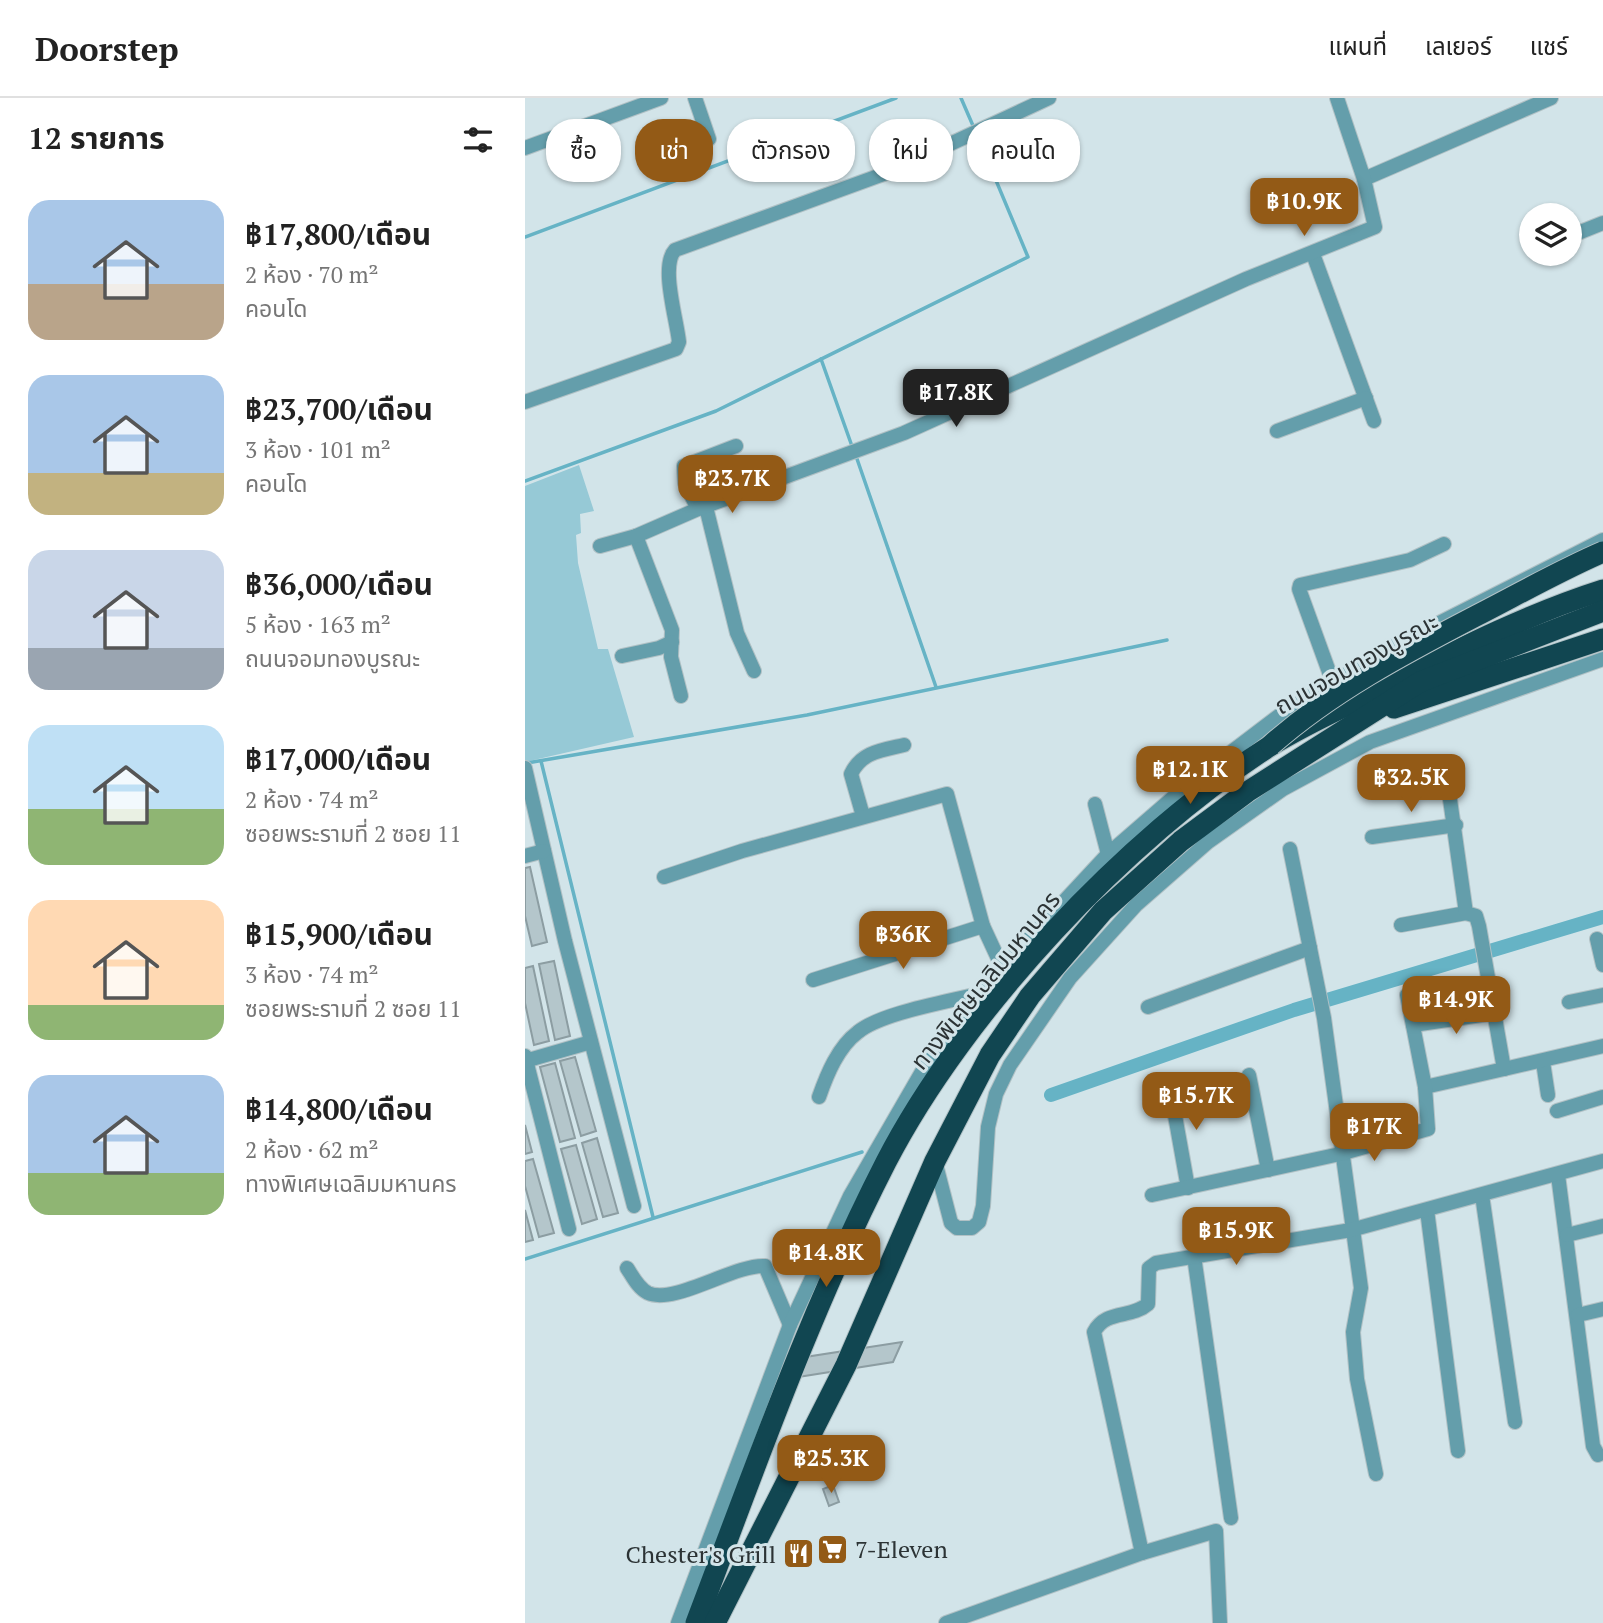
<!DOCTYPE html>
<html lang="th">
<meta charset="utf-8">
<style>
:root{--surface:#fff;--page:#f6f6f6;--text:#222;--muted:#767676;--line:#e0e0e0;--accent:#935a16}
body{margin:0;font-family:"PT Serif","Noto Sans Thai",serif;background:var(--page);color:var(--text);height:100vh;display:flex;flex-direction:column;font-size:26px;white-space:nowrap}
*{box-sizing:border-box;margin:0}
p{font-size:23px;color:var(--muted)}
.icon{flex:none;width:38px;height:38px;fill:none;stroke:currentColor;stroke-width:2;stroke-linecap:round;stroke-linejoin:round}
.map{position:relative;flex:1;overflow:hidden}
.side{display:flex;flex-direction:column;background:var(--surface);width:525px}
.side>*{flex:none}
.guide{position:absolute;left:21px;top:21px;width:665px;height:63px;display:flex;gap:14px}
.controls{position:absolute;left:994px;top:105px;display:grid;gap:14px}
.controls a{display:grid;place-items:center;width:63px;height:63px;border-radius:50%;background:var(--surface);box-shadow:0 2px 5px #0004;font-size:35px}
.price{position:absolute;translate:-50% -60px;padding:0 16px;border-radius:14px;background:var(--accent);color:#fff;font-size:23px;line-height:46px;filter:drop-shadow(0 2px 4px #0008)}
.price::after{content:'';position:absolute;left:50%;top:42px;width:21px;height:16px;margin-left:-10px;background:inherit;clip-path:polygon(0 0,100% 0,50% 100%)}
.price.active{background:#222;color:#fff}
ul{padding:0;list-style:none}
li{display:flex;align-items:center;gap:21px;height:175px;padding:0 28px}
li span{display:grid;place-items:center;flex:none;width:196px;height:140px;border-radius:21px;color:#555}
li>.icon{margin-inline-start:auto}
span .icon{width:84px;height:84px;fill:#fffc;stroke-width:1}
li b{font-size:30px}
h2{display:flex;justify-content:space-between;align-items:center;height:84px;padding:0 28px;font-size:30px}
.pill{padding:0 24px;border-radius:28px;background:var(--surface);box-shadow:0 2px 5px #0004;font-size:24px;line-height:63px}
.pill.active{background:var(--accent);color:#fff}
header{display:flex;align-items:center;gap:42px;box-sizing:border-box;height:98px;padding:0 35px;background:var(--surface);border-bottom:2px solid var(--line)}
header strong{font-size:33px}
nav{display:flex;gap:38px;margin-inline-start:auto;font-size:24px}
main{display:flex;flex:1;min-height:0}
.map>svg:first-child{display:block}
</style>
<header>
<strong>Doorstep</strong>
<nav><a>แผนที่</a><a>เลเยอร์</a><a>แชร์</a></nav>
</header>
<main>
<section class="side">
<h2>12 รายการ<svg class="icon" aria-label="filters" viewBox="0 0 24 24"><path d="M4 7h16M4 17h16"/><circle cx="9" cy="7" r="2"/><circle cx="15" cy="17" r="2"/></svg></h2>
<ul>
<li><span style="background:linear-gradient(#a9c7e8 60%,#b9a48a 0)"><svg class="icon" aria-label="home" viewBox="0 0 24 24"><path d="M3 11l9-7 9 7M6 9v11h12V9"/></svg></span><div><b>฿17,800/เดือน</b><p>2 ห้อง · 70 m²</p><p>คอนโด</p></div></li>
<li><span style="background:linear-gradient(#a9c7e8 70%,#c2b280 0)"><svg class="icon" aria-label="home" viewBox="0 0 24 24"><path d="M3 11l9-7 9 7M6 9v11h12V9"/></svg></span><div><b>฿23,700/เดือน</b><p>3 ห้อง · 101 m²</p><p>คอนโด</p></div></li>
<li><span style="background:linear-gradient(#c9d6e8 70%,#9aa5b1 0)"><svg class="icon" aria-label="home" viewBox="0 0 24 24"><path d="M3 11l9-7 9 7M6 9v11h12V9"/></svg></span><div><b>฿36,000/เดือน</b><p>5 ห้อง · 163 m²</p><p>ถนนจอมทองบูรณะ</p></div></li>
<li><span style="background:linear-gradient(#bfe0f5 60%,#8fb573 0)"><svg class="icon" aria-label="home" viewBox="0 0 24 24"><path d="M3 11l9-7 9 7M6 9v11h12V9"/></svg></span><div><b>฿17,000/เดือน</b><p>2 ห้อง · 74 m²</p><p>ซอยพระรามที่ 2 ซอย 11</p></div></li>
<li><span style="background:linear-gradient(#ffd9b3 75%,#8fb573 0)"><svg class="icon" aria-label="home" viewBox="0 0 24 24"><path d="M3 11l9-7 9 7M6 9v11h12V9"/></svg></span><div><b>฿15,900/เดือน</b><p>3 ห้อง · 74 m²</p><p>ซอยพระรามที่ 2 ซอย 11</p></div></li>
<li><span style="background:linear-gradient(#a9c7e8 70%,#8fb573 0)"><svg class="icon" aria-label="home" viewBox="0 0 24 24"><path d="M3 11l9-7 9 7M6 9v11h12V9"/></svg></span><div><b>฿14,800/เดือน</b><p>2 ห้อง · 62 m²</p><p>ทางพิเศษเฉลิมมหานคร</p></div></li>
</ul>
</section>
<div class="map">
<svg width="1078" height="1525" viewBox="0 0 1078 1525">
<rect width="100%" height="100%" fill="#d2e4e9"/>
<!-- green -->
<path fill="#96c9d6" d="M 54,367 L 69,413 L 55,416 L 56,435 L 51,437 L 53,465 L 73,551 L 83,551 L 109,639 L 0,664 L 0,388 Z"/>
<g fill="none" stroke-linecap="round" stroke-linejoin="round">
<!-- stream -->
<g stroke="#66b3c5" stroke-width="3.5">
<path d="M 436,0 L 449,30"/>
<path d="M 0,139 L 371,0"/>
<path d="M 296,261 L 328,351"/>
<path d="M 331,358 L 411,589"/>
<path d="M 0,383 L 191,313 L 503,159 L 452,37"/>
<path d="M 16,663 L 128,1119"/>
<path d="M 2,665 L 282,617 L 642,542"/>
<path d="M 0,1161 L 337,1054"/>
</g>
<!-- canal -->
<path stroke="#66b3c5" stroke-width="14" d="M 526,997 L 769,912 L 1078,819"/>
</g>
<!-- building -->
<g fill="#b4c6cb" stroke="#8c9da2" stroke-width="2">
<path d="M 5,769 L 22,844 L 7,848 L 0,818 L 0,770 Z"/>
<path d="M 29,863 L 45,938 L 30,942 L 14,866 Z"/>
<path d="M 8,868 L 24,943 L 9,947 L 0,905 L 0,870 Z"/>
<path d="M 50,959 L 71,1033 L 56,1038 L 35,963 Z"/>
<path d="M 30,965 L 50,1040 L 35,1044 L 15,969 Z"/>
<path d="M 0,1027 L 7,1054 L 0,1056 Z"/>
<path d="M 72,1040 L 93,1115 L 78,1119 L 57,1045 Z"/>
<path d="M 51,1047 L 72,1121 L 57,1126 L 36,1051 Z"/>
<path d="M 8,1061 L 29,1135 L 14,1139 L 0,1088 L 0,1063 Z"/>
<path d="M 0,1112 L 8,1142 L 0,1144 Z"/>
<path d="M 377,1244 L 368,1264 L 267,1280 L 274,1260 Z"/>
<path d="M 308,1387 L 314,1404 L 304,1408 L 298,1391 Z"/>
</g>
<g fill="none" stroke-linecap="round" stroke-linejoin="round">
<defs>
<g id="minor">
<path d="M 170,0 L 184,41"/>
<path d="M 0,50 L 136,0"/>
<path d="M 839,81 L 1026,0"/>
<path d="M 1053,135 L 1078,125"/>
<path d="M 788,156 L 849,323"/>
<path d="M 0,304 L 151,251 L 154,244 C 152,222 135,168 150,152 L 367,73 L 524,0"/>
<path d="M 752,333 L 841,300"/>
<path d="M 181,409 L 212,535 L 229,573"/>
<path d="M 173,411 L 160,385 L 159,368 L 211,348"/>
<path d="M 111,438 L 147,532 L 146,559 L 156,598"/>
<path d="M 75,448 L 111,438 L 173,411 L 379,335 L 721,181 L 850,129 L 839,81 L 812,0"/>
<path d="M 97,558 L 134,550 L 147,544"/>
<path d="M 807,582 L 774,491 L 775,487 L 885,462 L 919,446"/>
<path d="M 0,670 L 40,843 L 109,1108"/>
<path d="M 570,706 L 583,756"/>
<path d="M 338,718 L 326,676 C 336,654 357,652 379,647"/>
<path d="M 847,739 L 931,727"/>
<path d="M 765,751 L 799,920 L 836,1190 L 828,1234 L 832,1281 L 851,1376"/>
<path d="M 0,758 L 19,753"/>
<path d="M 139,779 L 217,753 L 422,696 L 458,828 L 477,869"/>
<path d="M 876,827 L 941,815"/>
<path d="M 1072,841 L 1078,867"/>
<path d="M 288,882 L 458,828"/>
<path d="M 1044,904 L 1078,897"/>
<path d="M 623,909 L 785,850"/>
<path d="M 888,927 L 970,915"/>
<path d="M 0,958 L 44,1131"/>
<path d="M 0,963 L 66,944"/>
<path d="M 1018,964 L 1023,997"/>
<path d="M 979,971 L 1078,948"/>
<path d="M 724,977 L 743,1072"/>
<path d="M 644,984 L 663,1090"/>
<path d="M 900,989 L 979,971 L 954,828 L 951,818 L 941,815 L 920,666"/>
<path d="M 294,999 C 302,976 313,949 333,934 C 356,915 422,904 453,896"/>
<path d="M 1032,1013 L 1078,999"/>
<path d="M 410,1063 L 426,1125 L 432,1130 L 447,1130 L 454,1124 L 458,1108 L 463,1029 L 471,996 L 485,967 L 545,880 L 611,807 L 683,744 L 758,691 L 845,644 L 1078,561"/>
<path d="M 1033,1077 L 1068,1348 L 1073,1357"/>
<path d="M 627,1097 L 815,1056 L 903,1031 L 900,989 L 882,897"/>
<path d="M 957,1097 L 990,1324"/>
<path d="M 902,1112 L 933,1353"/>
<path d="M 1042,1137 L 1078,1128"/>
<path d="M 669,1158 L 706,1420"/>
<path d="M 102,1170 C 108,1179 113,1190 123,1195 C 149,1207 210,1166 240,1168 L 265,1227"/>
<path d="M 1053,1217 L 1078,1211"/>
<path d="M 617,1455 L 569,1234 C 581,1211 606,1221 623,1206 L 624,1170 L 631,1165 L 826,1132 L 1078,1063"/>
<path d="M 153,1525 L 265,1227 L 325,1098 L 402,965 L 453,896 L 583,756 L 659,690 L 755,617 L 857,554 L 1078,442"/>
<path d="M 421,1525 L 617,1455 L 691,1433 L 695,1525"/>
</g>
<g id="motorway">
<path d="M 869,610 L 1078,541"/>
<path d="M 171,1525 C 230,1370 285,1212 361,1064 C 439,913 601,740 745,648 C 785,623 831,604 873,582 C 940,548 1006,515 1078,492"/>
<path d="M 190,1525 L 321,1267 L 410,1063 L 465,957 L 505,898 L 578,813 L 656,743 L 722,694 L 895,584 L 1078,513"/>
</g>
</defs>
<!-- minor casing -->
<use href="#minor" stroke="#b1c1c5" stroke-width="16"/>
<!-- motorway casing -->
<use href="#motorway" stroke="#b1c1c5" stroke-width="23"/>
<!-- minor -->
<use href="#minor" stroke="#649eab" stroke-width="14"/>
<!-- motorway -->
<use href="#motorway" stroke="#114651" stroke-width="21"/>
<defs>
<path id="motorway-bridge" d="M 746,647 C 806,594 878,556 949,519 C 992,497 1034,473 1078,454"/>
</defs>
<!-- motorway-bridge casing -->
<use href="#motorway-bridge" stroke="#b1c1c5" stroke-width="23" stroke-linecap="butt"/>
<!-- motorway-bridge -->
<use href="#motorway-bridge" stroke="#114651" stroke-width="21"/>
</g>
<!-- icons -->
<defs>
<symbol id="supermarket-square" viewBox="-11 -11 22 22"><rect x="-9" y="-9" width="18" height="18" rx="4" fill="#935a16" stroke="#d2e4e9"/><path d="M-6-5.5h2.5l.6 2H6L4.5 2H-2.5L-4.4-4H-6ZM-1.5 3.2a1.3 1.3 0 1 0 .1 0ZM3 3.2a1.3 1.3 0 1 0 .1 0Z" fill="#fff"/></symbol>
<symbol id="restaurant-square" viewBox="-11 -11 22 22"><rect x="-9" y="-9" width="18" height="18" rx="4" fill="#935a16" stroke="#d2e4e9"/><path d="M-5-6h1v4h1v-4h1v4h1v-4h1v5L-1.5 .5V6h-2V.5L-5-1ZM5-6V6H3V1.5H1.5Q1.5-4 5-6Z" fill="#fff"/></symbol>
</defs>
<g fill-rule="evenodd">
<use href="#supermarket-square" x="290" y="1434" width="35" height="35"/>
<use href="#restaurant-square" x="256" y="1438" width="35" height="35"/>
</g>
<g text-anchor="middle" dominant-baseline="central" stroke-width="6" stroke-linejoin="round" paint-order="stroke">
<!-- street labels -->
<g font-size="24" fill="#2c3335" stroke="#d2e4e9">
<text transform="translate(831 565) rotate(-29)">ถนนจอมทองบูรณะ</text>
<text transform="translate(460 882) rotate(-51)">ทางพิเศษเฉลิมมหานคร</text>
</g>
<!-- poi labels -->
<g font-size="24" fill="#2c3335" stroke="#d2e4e9" text-anchor="start">
<text x="330" y="1451">7-Eleven</text>
<text x="251" y="1456" text-anchor="end">Chester's Grill</text>
</g>
</g>
</svg>
<div class="controls">
<a><svg class="icon" aria-label="layers" viewBox="0 0 24 24"><path d="M12 4l9 5-9 5-9-5zM3 14l9 5 9-5"/></svg></a>
</div>
<b class="price" style="left:779px;top:140px">฿10.9K</b>
<b class="price active" style="left:431px;top:331px">฿17.8K</b>
<b class="price" style="left:207px;top:417px">฿23.7K</b>
<b class="price" style="left:665px;top:708px">฿12.1K</b>
<b class="price" style="left:886px;top:716px">฿32.5K</b>
<b class="price" style="left:378px;top:873px">฿36K</b>
<b class="price" style="left:931px;top:938px">฿14.9K</b>
<b class="price" style="left:671px;top:1034px">฿15.7K</b>
<b class="price" style="left:849px;top:1065px">฿17K</b>
<b class="price" style="left:711px;top:1169px">฿15.9K</b>
<b class="price" style="left:301px;top:1191px">฿14.8K</b>
<b class="price" style="left:306px;top:1397px">฿25.3K</b>
<div class="guide">
<a class="pill">ซื้อ</a>
<a class="pill active">เช่า</a>
<a class="pill">ตัวกรอง</a>
<a class="pill">ใหม่</a>
<a class="pill">คอนโด</a>
</div>
</div>
</main>
